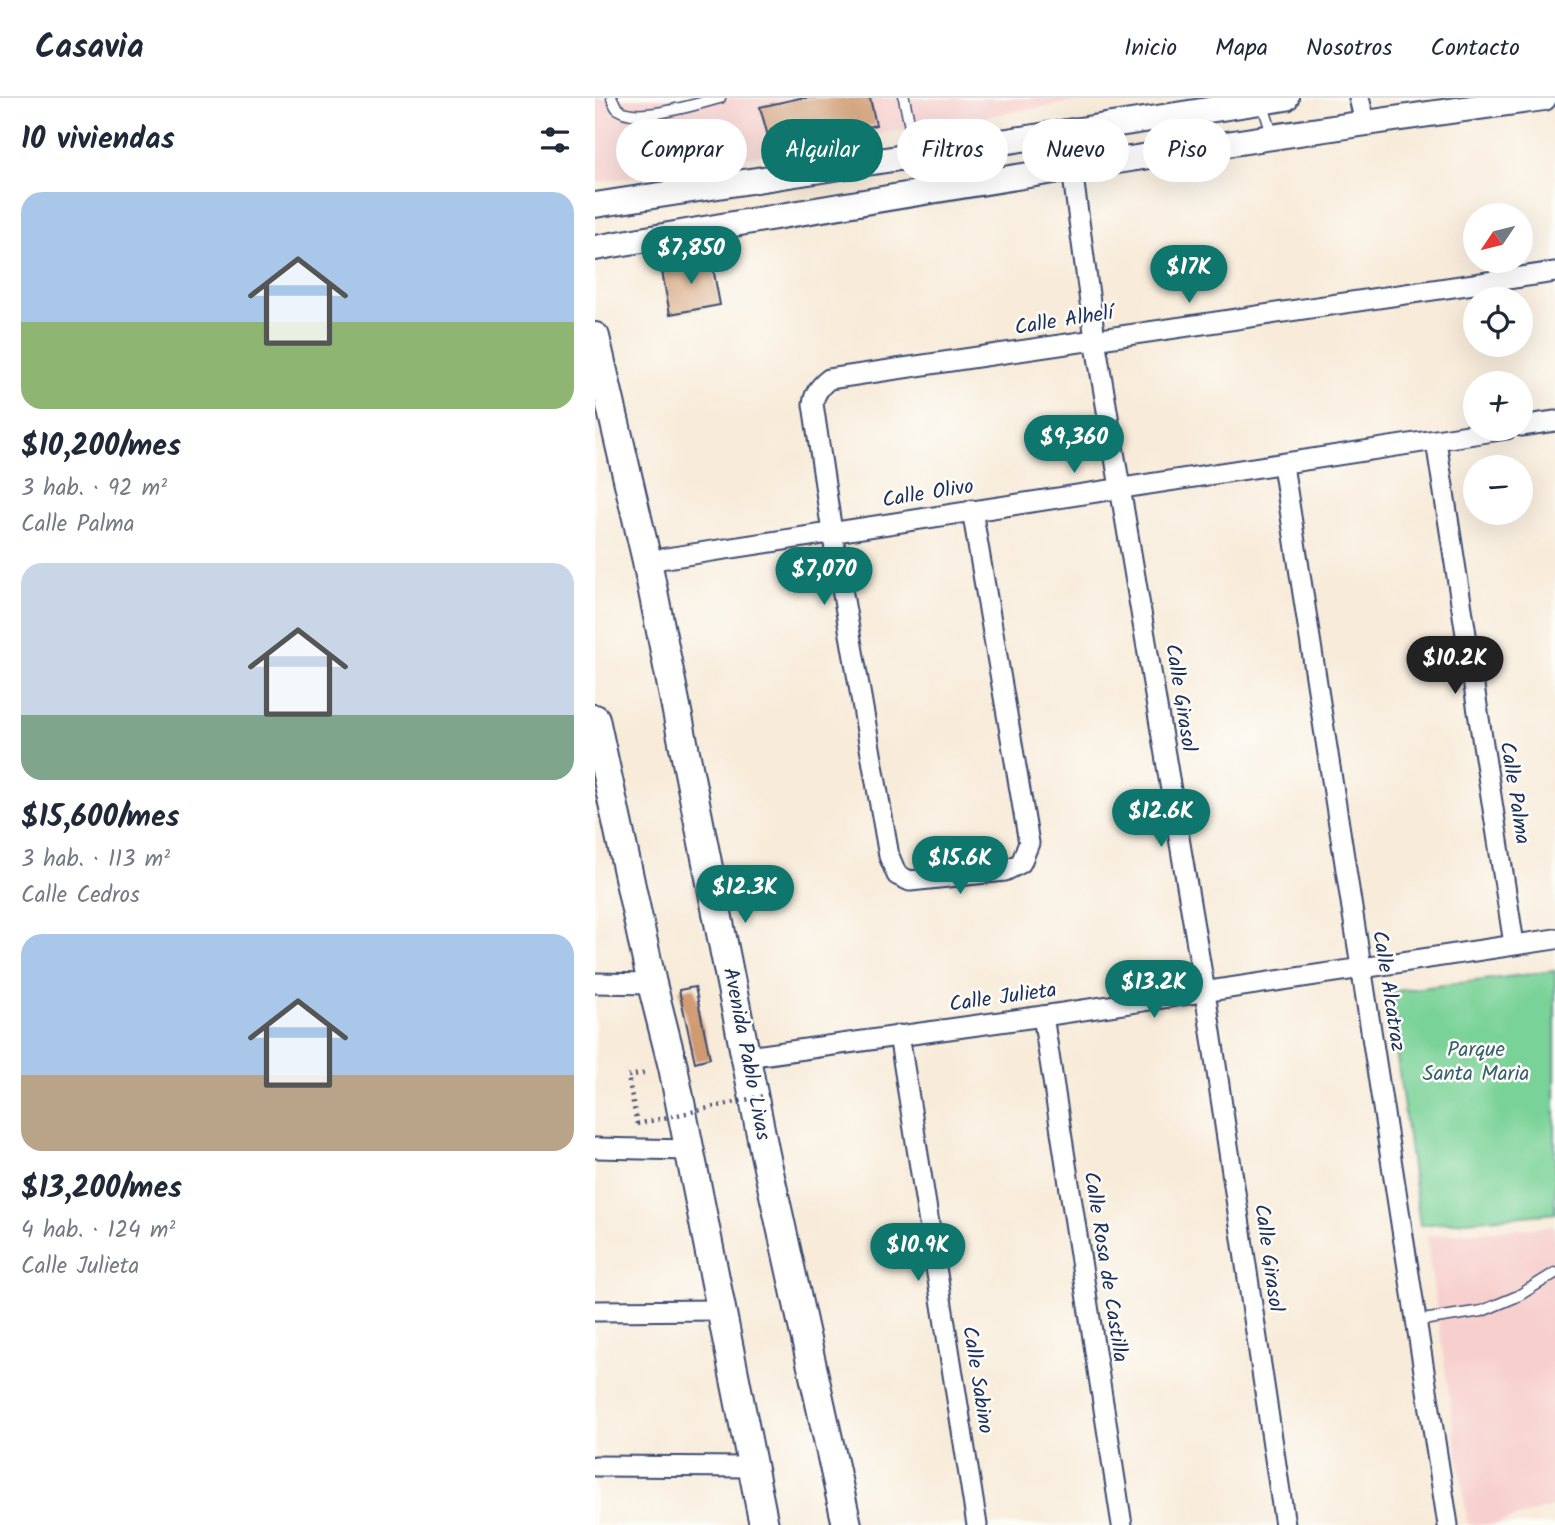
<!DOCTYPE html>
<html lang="es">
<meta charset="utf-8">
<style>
:root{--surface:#fff;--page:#f2f2f3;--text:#1f2937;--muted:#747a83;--line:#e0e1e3;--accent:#0f766e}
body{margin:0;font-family:Kalam,sans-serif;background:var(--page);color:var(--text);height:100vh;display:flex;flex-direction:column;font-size:26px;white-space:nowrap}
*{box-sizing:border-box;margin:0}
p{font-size:23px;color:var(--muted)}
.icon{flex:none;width:38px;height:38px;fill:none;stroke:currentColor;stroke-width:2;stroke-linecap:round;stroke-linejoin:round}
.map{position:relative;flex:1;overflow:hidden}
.side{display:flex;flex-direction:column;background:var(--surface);width:595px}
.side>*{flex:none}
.guide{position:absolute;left:21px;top:21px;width:665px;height:63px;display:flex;gap:14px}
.needle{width:46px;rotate:235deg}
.buttons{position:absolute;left:868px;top:105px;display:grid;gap:14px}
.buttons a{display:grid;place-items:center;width:70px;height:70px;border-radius:50%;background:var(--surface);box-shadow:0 7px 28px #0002;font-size:35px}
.price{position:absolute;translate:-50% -60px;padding:0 16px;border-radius:24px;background:var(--accent);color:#fff;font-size:23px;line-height:46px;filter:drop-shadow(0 2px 4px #0008)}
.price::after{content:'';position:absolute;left:50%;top:42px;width:21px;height:16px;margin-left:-10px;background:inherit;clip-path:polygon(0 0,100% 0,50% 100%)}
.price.current{background:#222;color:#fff}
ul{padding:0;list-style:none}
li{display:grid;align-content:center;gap:14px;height:371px;padding:0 21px}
li span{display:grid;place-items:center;height:217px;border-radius:21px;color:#555}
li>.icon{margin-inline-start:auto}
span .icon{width:126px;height:126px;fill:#fffc;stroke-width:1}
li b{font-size:30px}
h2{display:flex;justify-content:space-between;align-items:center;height:84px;padding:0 21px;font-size:30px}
.pill{padding:0 24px;border-radius:32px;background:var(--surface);box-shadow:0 7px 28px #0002;font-size:24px;line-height:63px}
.pill.current{background:var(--accent);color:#fff}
header{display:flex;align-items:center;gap:42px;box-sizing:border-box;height:98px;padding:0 35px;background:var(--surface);border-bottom:2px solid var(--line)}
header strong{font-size:33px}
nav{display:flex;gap:38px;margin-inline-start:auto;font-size:24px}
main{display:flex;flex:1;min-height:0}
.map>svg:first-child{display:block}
</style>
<header>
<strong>Casavia</strong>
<nav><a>Inicio</a><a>Mapa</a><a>Nosotros</a><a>Contacto</a></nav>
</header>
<main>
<section class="side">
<h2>10 viviendas<svg class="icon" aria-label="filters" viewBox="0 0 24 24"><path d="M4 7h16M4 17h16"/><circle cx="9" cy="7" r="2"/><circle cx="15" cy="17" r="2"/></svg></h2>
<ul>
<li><span style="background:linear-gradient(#a9c7e8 60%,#8fb573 0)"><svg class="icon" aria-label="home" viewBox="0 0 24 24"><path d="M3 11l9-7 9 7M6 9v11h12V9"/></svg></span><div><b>$10,200/mes</b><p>3 hab. · 92 m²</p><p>Calle Palma</p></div></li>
<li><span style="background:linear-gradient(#c9d6e8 70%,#7fa58c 0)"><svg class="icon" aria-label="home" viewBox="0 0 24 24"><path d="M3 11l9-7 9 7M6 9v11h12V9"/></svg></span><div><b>$15,600/mes</b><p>3 hab. · 113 m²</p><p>Calle Cedros</p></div></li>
<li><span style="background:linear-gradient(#a9c7e8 65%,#b9a48a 0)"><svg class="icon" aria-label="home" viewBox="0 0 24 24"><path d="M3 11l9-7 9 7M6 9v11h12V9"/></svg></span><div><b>$13,200/mes</b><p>4 hab. · 124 m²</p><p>Calle Julieta</p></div></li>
</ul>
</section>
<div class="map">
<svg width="960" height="1427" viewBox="0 0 960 1427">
<rect width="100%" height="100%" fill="#fdfcf7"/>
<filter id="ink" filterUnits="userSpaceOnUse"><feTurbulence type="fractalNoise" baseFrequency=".0143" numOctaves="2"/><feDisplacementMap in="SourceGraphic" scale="14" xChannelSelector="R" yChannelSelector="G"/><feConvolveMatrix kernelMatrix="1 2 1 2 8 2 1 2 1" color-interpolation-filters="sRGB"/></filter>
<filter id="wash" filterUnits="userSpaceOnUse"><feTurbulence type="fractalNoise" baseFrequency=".00686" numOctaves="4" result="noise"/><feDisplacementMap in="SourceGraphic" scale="28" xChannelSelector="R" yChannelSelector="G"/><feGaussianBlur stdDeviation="1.57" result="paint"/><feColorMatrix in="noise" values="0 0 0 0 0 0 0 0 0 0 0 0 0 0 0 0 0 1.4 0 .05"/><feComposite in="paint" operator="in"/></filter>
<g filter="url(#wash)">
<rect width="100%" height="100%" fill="#f8ebd9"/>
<!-- built -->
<g fill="#f7d0ce">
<path d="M 0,0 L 500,0 L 0,85 Z"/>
<path d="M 960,1128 L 960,1408 L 896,1427 L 873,1427 L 831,1138 Z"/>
</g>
<!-- green -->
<path fill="#79d297" stroke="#4a807a" stroke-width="2" d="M 960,873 L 960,1115 L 825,1127 L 793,894 Z"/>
<g id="blocks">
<!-- building -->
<g fill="#d09a6f">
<path d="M 205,0 L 275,0 L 281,27 L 176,49 L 165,9 Z"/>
<path d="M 116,159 L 125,207 L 75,216 L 66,168 Z"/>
<path d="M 100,889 L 115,960 L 100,964 L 84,892 Z"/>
</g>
</g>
</g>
<g filter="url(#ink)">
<use href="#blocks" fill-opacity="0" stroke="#3c4b70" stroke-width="2"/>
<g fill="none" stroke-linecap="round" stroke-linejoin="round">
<defs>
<g id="service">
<path d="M 17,0 C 17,1 21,9 22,10 C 38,27 104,5 125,0"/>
<path d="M 309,0 L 328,92"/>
<path d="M 667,4 L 678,39"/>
<path d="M 821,1223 L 887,1213 L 923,1198 L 960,1175"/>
</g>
<g id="minor">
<path d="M 764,0 L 770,24"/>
<path d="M 477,71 L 500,241 L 610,894 L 690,1427"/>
<path d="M 926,328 L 960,323"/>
<path d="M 841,343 L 919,846"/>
<path d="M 688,367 L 853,1427"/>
<path d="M 377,412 L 434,745 L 426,765 L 410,773 L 315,783 L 302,777 L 294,758 L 237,434 L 218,306 C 219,295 225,288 234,281 L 960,174"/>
<path d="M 52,463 L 912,331"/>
<path d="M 0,885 L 57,886"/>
<path d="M 448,918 L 527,1427"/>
<path d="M 304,937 L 382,1427"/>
<path d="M 152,959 L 448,918 L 960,841"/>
<path d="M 0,1050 L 94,1052"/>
<path d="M 0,1213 L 126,1212"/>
<path d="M 0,1368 L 159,1369"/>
</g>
<g id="tertiary">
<path d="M 0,107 L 691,0"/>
<path d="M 0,150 C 315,95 631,43 949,0"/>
</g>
<g id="secondary">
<path d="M 0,239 L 52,463 L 170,1056 L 252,1427"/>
<path d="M 0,621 L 57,886 L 78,969 L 169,1427"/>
</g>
</defs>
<!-- service casing -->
<use href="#service" stroke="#3c4b70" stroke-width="13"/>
<!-- minor casing -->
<use href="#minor" stroke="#3c4b70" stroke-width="23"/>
<!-- tertiary casing -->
<use href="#tertiary" stroke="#3c4b70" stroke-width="28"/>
<!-- secondary casing -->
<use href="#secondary" stroke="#3c4b70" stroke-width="32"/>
<!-- path -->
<path stroke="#3c4b70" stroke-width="4.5" stroke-dasharray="2 5" stroke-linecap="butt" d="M 42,1026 L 33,978 L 53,974"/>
<!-- service -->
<use href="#service" stroke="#fff" stroke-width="10"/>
<!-- minor -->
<use href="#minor" stroke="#fff" stroke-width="19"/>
<!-- tertiary -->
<use href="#tertiary" stroke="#fff" stroke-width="24"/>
<!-- secondary -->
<use href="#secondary" stroke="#fff" stroke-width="28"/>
<!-- path-bridge -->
<path stroke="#3c4b70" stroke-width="4.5" stroke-dasharray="2 5" stroke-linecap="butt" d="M 42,1026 L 177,996"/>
</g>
</g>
<g text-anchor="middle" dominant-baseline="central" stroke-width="5" stroke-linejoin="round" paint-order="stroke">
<!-- street labels -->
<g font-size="21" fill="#1b2f5e" stroke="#fdfcf7">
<text transform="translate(469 223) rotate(-9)">Calle Alhelí</text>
<text transform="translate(333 396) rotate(-9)">Calle Olivo</text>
<text transform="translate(585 600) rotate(81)">Calle Girasol</text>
<text transform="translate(919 695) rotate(81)">Calle Palma</text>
<text transform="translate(793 893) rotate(81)">Calle Alcatraz</text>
<text transform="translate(408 900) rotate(-8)">Calle Julieta</text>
<text transform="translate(151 956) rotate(79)">Avenida Pablo Livas</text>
<text transform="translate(673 1160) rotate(82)">Calle Girasol</text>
<text transform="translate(510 1169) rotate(81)">Calle Rosa de Castilla</text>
<text transform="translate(382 1282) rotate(81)">Calle Sabino</text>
</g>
<!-- park labels -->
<g font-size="21" fill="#37606f" stroke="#fdfcf7">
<text x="881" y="952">Parque<tspan x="881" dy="24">Santa Maria</tspan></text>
</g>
</g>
</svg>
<div class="buttons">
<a><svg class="needle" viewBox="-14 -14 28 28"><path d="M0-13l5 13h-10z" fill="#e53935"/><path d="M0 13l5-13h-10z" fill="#747a83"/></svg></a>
<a><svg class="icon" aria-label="locate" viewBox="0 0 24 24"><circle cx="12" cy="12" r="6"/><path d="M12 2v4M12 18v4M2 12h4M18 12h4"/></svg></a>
<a>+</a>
<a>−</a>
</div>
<b class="price" style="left:96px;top:188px">$7,850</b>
<b class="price" style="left:594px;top:207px">$17K</b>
<b class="price" style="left:479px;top:377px">$9,360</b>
<b class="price" style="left:229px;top:509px">$7,070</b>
<b class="price current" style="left:860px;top:598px">$10.2K</b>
<b class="price" style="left:566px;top:751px">$12.6K</b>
<b class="price" style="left:365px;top:798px">$15.6K</b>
<b class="price" style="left:150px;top:827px">$12.3K</b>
<b class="price" style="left:559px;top:922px">$13.2K</b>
<b class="price" style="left:323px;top:1185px">$10.9K</b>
<div class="guide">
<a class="pill">Comprar</a>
<a class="pill current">Alquilar</a>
<a class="pill">Filtros</a>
<a class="pill">Nuevo</a>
<a class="pill">Piso</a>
</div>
</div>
</main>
